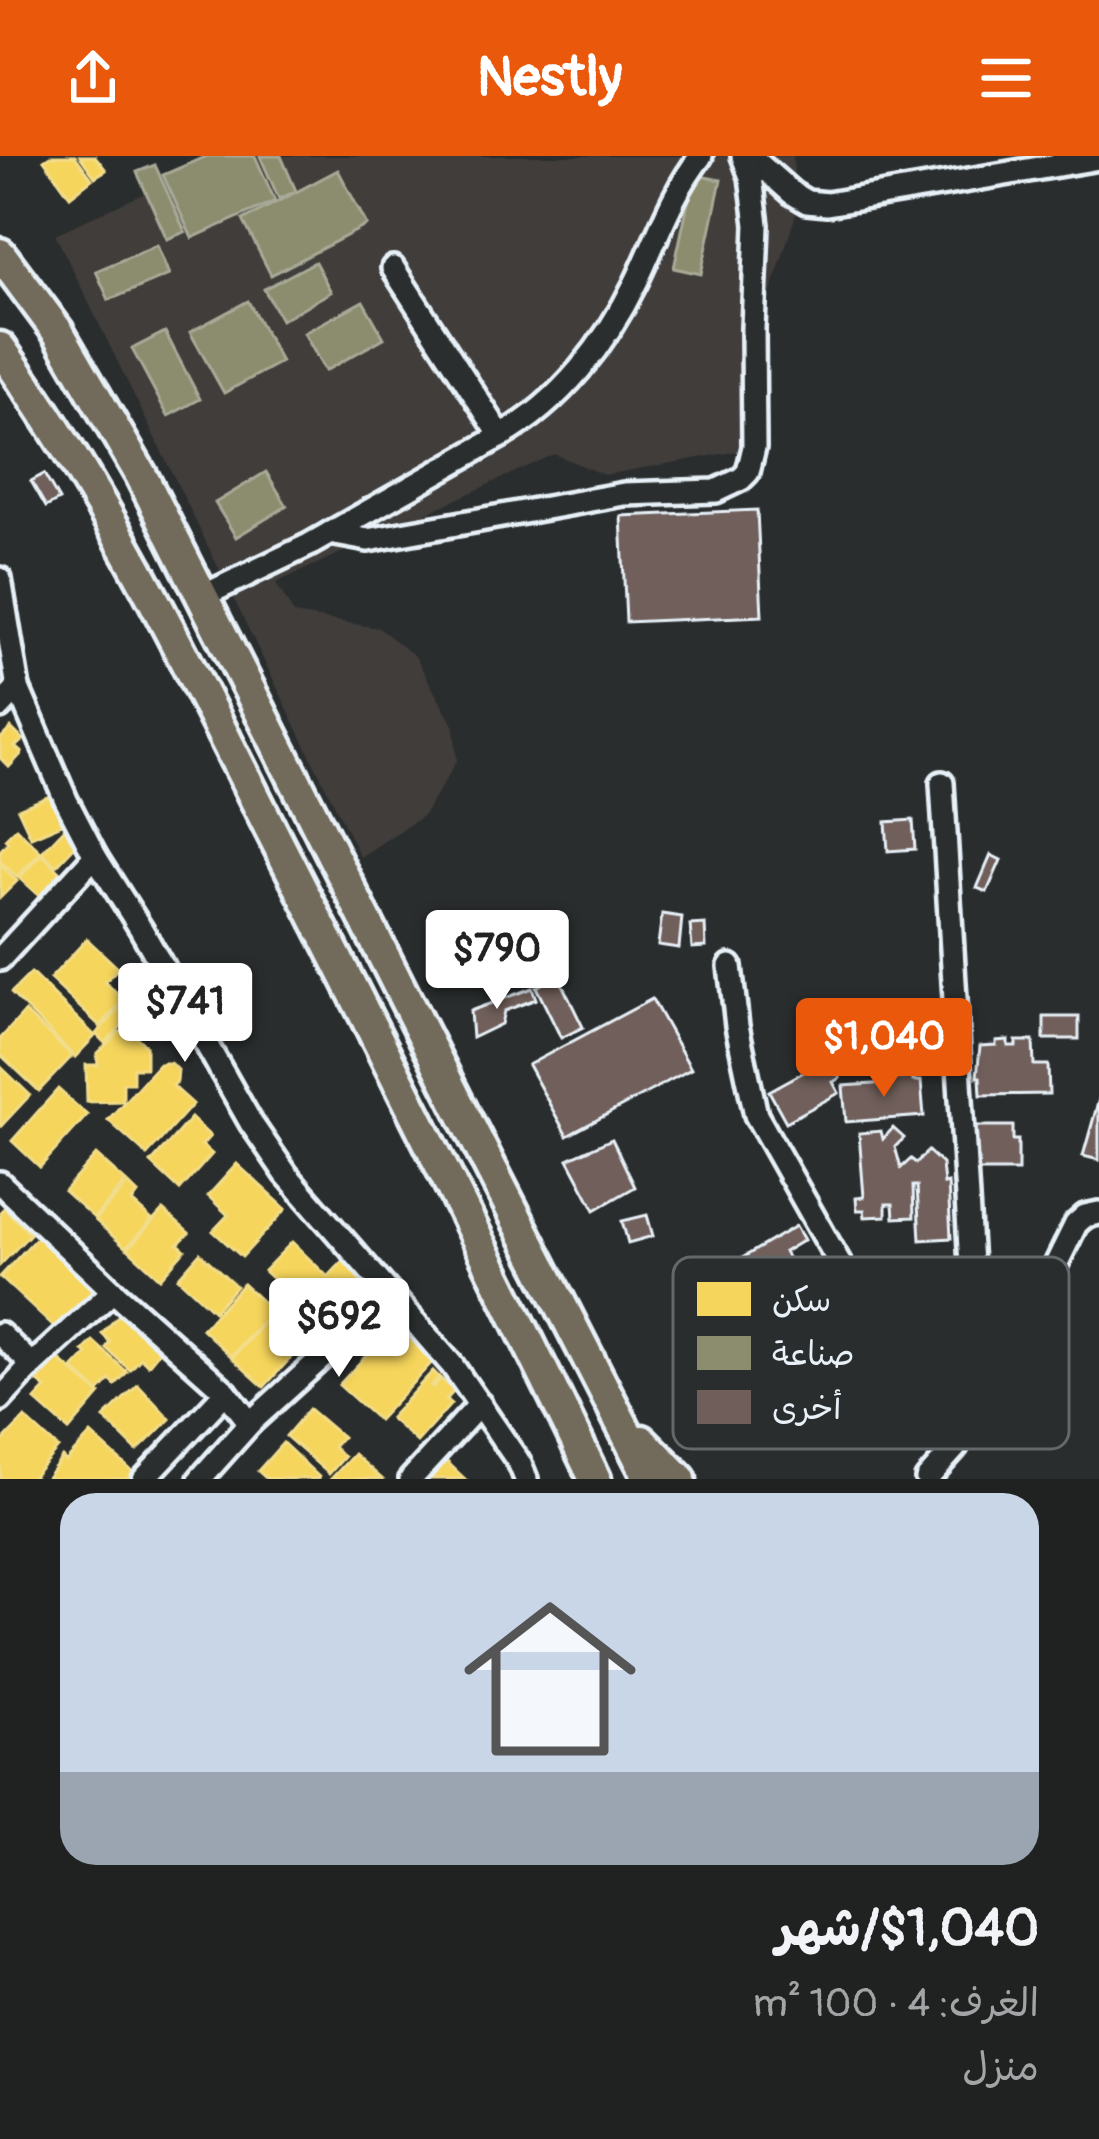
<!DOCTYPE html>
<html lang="ar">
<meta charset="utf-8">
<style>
:root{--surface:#202222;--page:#282a2a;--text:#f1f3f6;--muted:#a2a4a5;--accent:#ea580c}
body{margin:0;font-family:Pangolin,"Playpen Sans Arabic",sans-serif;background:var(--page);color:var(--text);direction:rtl;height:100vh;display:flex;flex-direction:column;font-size:45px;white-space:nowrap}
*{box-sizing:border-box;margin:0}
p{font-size:39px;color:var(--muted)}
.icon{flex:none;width:66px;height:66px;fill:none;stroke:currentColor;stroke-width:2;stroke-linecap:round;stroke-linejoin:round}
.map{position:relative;height:1323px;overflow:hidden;direction:ltr}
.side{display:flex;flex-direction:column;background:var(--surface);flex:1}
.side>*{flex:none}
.price{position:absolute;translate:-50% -102px;padding:0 27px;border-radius:12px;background:#fff;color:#222;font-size:39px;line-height:78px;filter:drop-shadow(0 3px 6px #0008)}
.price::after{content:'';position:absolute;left:50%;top:72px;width:36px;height:27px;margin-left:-18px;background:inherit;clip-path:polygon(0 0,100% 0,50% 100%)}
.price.on{background:var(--accent);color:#fff}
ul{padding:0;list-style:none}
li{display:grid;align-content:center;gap:24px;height:636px;padding:0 60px}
li span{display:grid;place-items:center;height:372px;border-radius:36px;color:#555}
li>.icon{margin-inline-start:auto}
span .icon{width:216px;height:216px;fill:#fffc;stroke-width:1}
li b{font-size:51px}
header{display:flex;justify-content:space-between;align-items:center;height:156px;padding:0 60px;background:var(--accent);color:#fff;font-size:54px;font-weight:800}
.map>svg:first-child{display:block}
</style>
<header><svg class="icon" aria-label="menu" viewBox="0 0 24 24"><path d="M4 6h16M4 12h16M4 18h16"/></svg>Nestly<svg class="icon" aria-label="share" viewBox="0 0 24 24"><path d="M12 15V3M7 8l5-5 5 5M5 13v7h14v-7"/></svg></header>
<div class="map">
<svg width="1099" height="1323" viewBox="0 0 1099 1323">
<rect width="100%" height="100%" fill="#2a2d2e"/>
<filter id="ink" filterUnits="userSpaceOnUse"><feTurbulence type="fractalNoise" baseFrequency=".00833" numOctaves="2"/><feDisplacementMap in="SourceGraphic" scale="24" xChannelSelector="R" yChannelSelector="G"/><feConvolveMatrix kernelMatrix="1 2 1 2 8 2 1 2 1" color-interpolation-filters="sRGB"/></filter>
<g filter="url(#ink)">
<!-- built -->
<path fill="#3f3c3b" d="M 227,0 L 793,0 L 796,58 L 760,171 L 761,270 L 739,295 L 604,319 L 554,298 L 276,427 L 294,458 L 379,472 L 415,500 L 454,571 L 457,605 L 424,659 L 360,701 L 55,78 Z"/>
<!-- homes -->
<g fill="#f6d55c" stroke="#f2dd8b" stroke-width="3">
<path d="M 50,0 L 75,0 L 92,23 L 70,40 L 44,4 Z"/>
<path d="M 80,0 L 95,0 L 106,14 L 95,21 Z"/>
<path d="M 11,572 L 23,584 L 15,591 L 22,597 L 9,611 L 0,602 L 0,583 Z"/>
<path d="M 50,640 L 62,668 L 31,681 L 18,653 Z"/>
<path d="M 67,670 L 77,688 L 56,710 L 42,696 Z"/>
<path d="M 16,672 L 41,696 L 17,721 L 0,705 L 0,695 L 8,686 L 5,683 Z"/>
<path d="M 42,698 L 61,717 L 39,740 L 19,722 Z"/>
<path d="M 0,708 L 17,725 L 0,742 Z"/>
<path d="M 87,783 L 118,812 L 105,826 L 124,844 L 100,870 L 50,823 Z"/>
<path d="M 31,817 L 95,880 L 75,901 L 11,837 Z"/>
<path d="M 126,846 L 136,855 L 105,887 L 96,878 Z"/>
<path d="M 25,856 L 72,900 L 39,935 L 0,898 L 0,883 Z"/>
<path d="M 130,875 L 146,890 L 146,912 L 133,912 L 133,927 L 123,927 L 123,945 L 87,946 L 86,909 L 98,909 L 97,898 L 119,876 Z"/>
<path d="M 164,907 L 170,907 L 178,914 L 177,925 L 173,930 L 193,948 L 147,999 L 108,964 L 159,908 Z"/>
<path d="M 1,911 L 30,939 L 1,970 L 0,969 Z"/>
<path d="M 58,933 L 87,959 L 40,1011 L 12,985 Z"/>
<path d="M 191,962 L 210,980 L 202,989 L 212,998 L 180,1034 L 151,1007 Z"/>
<path d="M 96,999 L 126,1026 L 94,1062 L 64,1035 Z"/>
<path d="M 237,1008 L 286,1053 L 242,1101 L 213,1075 L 228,1059 L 208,1040 Z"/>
<path d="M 128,1028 L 138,1038 L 132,1046 L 152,1064 L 126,1092 L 95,1064 Z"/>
<path d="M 4,1052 L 30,1078 L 0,1109 L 0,1056 Z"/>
<path d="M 163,1054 L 189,1077 L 178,1088 L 185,1094 L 160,1122 L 128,1093 Z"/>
<path d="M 38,1080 L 96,1134 L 58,1175 L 0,1121 Z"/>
<path d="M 292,1086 L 328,1121 L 345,1103 L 369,1125 L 343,1152 L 326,1136 L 308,1156 L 264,1115 Z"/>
<path d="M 200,1097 L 236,1130 L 214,1155 L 178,1122 Z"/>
<path d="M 243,1128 L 272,1155 L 231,1200 L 202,1173 Z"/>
<path d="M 274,1155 L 307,1184 L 264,1231 L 232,1202 Z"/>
<path d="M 119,1159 L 153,1190 L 157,1187 L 162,1192 L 148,1209 L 141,1202 L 130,1214 L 106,1192 L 110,1186 L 102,1178 Z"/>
<path d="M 396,1167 L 435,1203 L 378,1264 L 339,1229 Z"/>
<path d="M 93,1185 L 127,1216 L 115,1229 L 110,1224 L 99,1236 L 73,1213 L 87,1198 L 83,1195 Z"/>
<path d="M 58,1203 L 100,1238 L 69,1274 L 35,1244 L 46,1232 L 38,1226 Z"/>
<path d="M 433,1215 L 439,1221 L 431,1230 L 433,1231 L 441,1223 L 454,1235 L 446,1244 L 451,1248 L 417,1286 L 390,1262 Z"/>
<path d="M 138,1229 L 170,1263 L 137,1295 L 104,1262 Z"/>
<path d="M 309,1253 L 342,1281 L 333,1291 L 344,1301 L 329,1318 L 286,1280 Z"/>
<path d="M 25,1262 L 58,1292 L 33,1320 L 36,1323 L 0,1323 L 0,1288 Z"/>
<path d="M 91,1278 L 133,1316 L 126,1323 L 46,1323 L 62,1301 L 66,1305 Z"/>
<path d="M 283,1287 L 319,1321 L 318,1323 L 267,1323 L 258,1315 Z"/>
<path d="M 354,1298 L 382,1323 L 331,1323 Z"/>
<path d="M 446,1305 L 465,1323 L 430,1323 Z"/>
</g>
<!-- industry -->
<g fill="#8c8c6e" stroke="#a8aa97" stroke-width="3">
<path d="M 207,0 L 255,0 L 275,45 L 192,82 L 163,19 Z"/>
<path d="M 260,0 L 281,0 L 296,35 L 279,43 Z"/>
<path d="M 155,9 L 185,76 L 167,83 L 137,16 Z"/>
<path d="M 338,14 L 367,69 L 271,119 L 243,64 Z"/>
<path d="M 694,19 L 721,24 L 701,118 L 674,112 Z"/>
<path d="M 157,89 L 169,119 L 109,144 L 96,115 Z"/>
<path d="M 315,106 L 331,136 L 281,164 L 264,133 Z"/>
<path d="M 248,145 L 281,206 L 224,237 L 190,176 Z"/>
<path d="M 363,145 L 384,182 L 325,215 L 304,177 Z"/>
<path d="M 165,176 L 200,243 L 168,260 L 132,193 Z"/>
<path d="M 266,316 L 287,350 L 236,381 L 215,347 Z"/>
</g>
<!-- building -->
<g fill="#705e5a" stroke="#e8f1f8" stroke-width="3">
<path d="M 44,318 L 59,344 L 46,351 L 31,325 Z"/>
<path d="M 757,354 L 762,460 L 626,466 L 621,360 Z"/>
<path d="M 913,664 L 915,693 L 888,695 L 886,666 Z"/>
<path d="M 991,699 L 1001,704 L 987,736 L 977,732 Z"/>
<path d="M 662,758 L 682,761 L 679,792 L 658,789 Z"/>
<path d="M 705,768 L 706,791 L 692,792 L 690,769 Z"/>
<path d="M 558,820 L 583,871 L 561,882 L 536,831 Z"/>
<path d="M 532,832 L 536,843 L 504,855 L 501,868 L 472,882 L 470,855 Z"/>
<path d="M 652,843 L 691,913 L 567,980 L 528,909 Z"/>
<rect x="1044" y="861" width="35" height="22"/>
<path d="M 1008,884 L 1008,890 L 1016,890 L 1016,885 L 1033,885 L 1034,909 L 1048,909 L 1049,938 L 981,939 L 980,921 L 977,921 L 980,890 L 996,889 L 996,885 Z"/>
<path d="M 831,901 L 840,922 L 833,926 L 839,937 L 786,966 L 769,935 Z"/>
<path d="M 913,921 L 913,925 L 921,925 L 924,960 L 846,966 L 843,930 L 888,927 L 888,923 Z"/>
<path d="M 1099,943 L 1099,1004 L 1083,1000 Z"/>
<path d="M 974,970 L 1013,970 L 1013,984 L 1018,984 L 1018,1015 L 970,1015 L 974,995 Z"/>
<path d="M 893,972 L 904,982 L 895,991 L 901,1012 L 911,1003 L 916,1007 L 928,995 L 942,1008 L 944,1028 L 948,1027 L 951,1082 L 920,1084 L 917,1030 L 913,1030 L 914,1061 L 894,1062 L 893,1048 L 886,1048 L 886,1060 L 865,1061 L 864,1054 L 857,1054 L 856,1042 L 864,1041 L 859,977 L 881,975 L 883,983 Z"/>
<path d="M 612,983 L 635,1031 L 595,1054 L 568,1003 Z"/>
<path d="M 647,1059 L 653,1080 L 628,1087 L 622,1065 Z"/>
<path d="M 796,1070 L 804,1084 L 784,1096 L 790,1107 L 742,1136 L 727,1111 Z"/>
</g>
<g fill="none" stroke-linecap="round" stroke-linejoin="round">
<defs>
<g id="minor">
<path d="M 750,0 L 792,37 L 807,46 L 827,48 L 1099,2"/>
<path d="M 393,112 L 501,280"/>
<path d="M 330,377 L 368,384 L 624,338 L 716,335 L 741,323 L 748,316 L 754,291 L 753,173 L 757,69 L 751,21 L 743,0"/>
<path d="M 0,423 L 18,532 L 66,644 L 95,700 L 141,773 L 251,967 L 286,1018 L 452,1209 L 520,1308 L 526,1323"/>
<path d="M 203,440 L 309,389 L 501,280 C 561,246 606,187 636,126 C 657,83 671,38 701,0"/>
<path d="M 0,551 L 18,532"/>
<path d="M 942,627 L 976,1192 L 992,1222"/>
<path d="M 0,803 L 95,700"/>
<path d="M 730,810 L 737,870 L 756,959 L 857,1138 L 978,1243"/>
<path d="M 0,1027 L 113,1135 L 226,1236 L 250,1267"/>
<path d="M 0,1178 L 32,1209"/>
<path d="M 0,1244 L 32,1209 L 113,1135"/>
<path d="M 144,1323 L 226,1236"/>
<path d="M 200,1323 L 250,1267 L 391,1139"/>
<path d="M 411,1323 L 480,1248"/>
<path d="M 927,1323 L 955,1292 L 976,1258 L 978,1243 L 992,1222 L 1014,1205 L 1027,1182 L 1048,1125 L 1076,1068 L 1085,1060 L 1099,1057"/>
</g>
<g id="highway">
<path d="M 0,98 L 58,176 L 141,319 L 485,1001 L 650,1323"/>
<path d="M 0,192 C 108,342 188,509 271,674 C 381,889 490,1105 595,1323"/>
<path d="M 642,1285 L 680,1323"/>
</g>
</defs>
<!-- minor casing -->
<use href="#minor" stroke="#e8f1f8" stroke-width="30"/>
<!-- highway casing -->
<use href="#highway" stroke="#e8f1f8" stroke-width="39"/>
<!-- minor -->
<use href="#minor" stroke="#2a2d2e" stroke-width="21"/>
<!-- highway -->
<use href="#highway" stroke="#726b5a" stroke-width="30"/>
</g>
</g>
<!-- legend -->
<rect x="673" y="1101" width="396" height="192" rx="18" fill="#2a2d2e" stroke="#63686b" stroke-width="3"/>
<rect x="697" y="1126" width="54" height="34" fill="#f6d55c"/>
<rect x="697" y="1180" width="54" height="34" fill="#8c8c6e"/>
<rect x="697" y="1234" width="54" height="34" fill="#705e5a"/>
<g font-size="33" fill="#e8f1f8">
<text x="772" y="1155">سكن</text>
<text x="772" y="1209">صناعة</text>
<text x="772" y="1263">أخرى</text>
</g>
</svg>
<b class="price" style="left:497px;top:856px">$790</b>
<b class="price" style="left:185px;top:909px">$741</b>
<b class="price on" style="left:884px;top:944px">$1,040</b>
<b class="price" style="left:339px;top:1224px">$692</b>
</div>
<section class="side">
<ul>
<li><span style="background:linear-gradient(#c9d6e8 75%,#9aa5b1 0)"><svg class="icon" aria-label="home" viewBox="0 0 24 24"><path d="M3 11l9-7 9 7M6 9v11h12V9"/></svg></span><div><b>$1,040/شهر</b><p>الغرف: 4 · 100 m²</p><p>منزل</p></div></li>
</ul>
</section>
